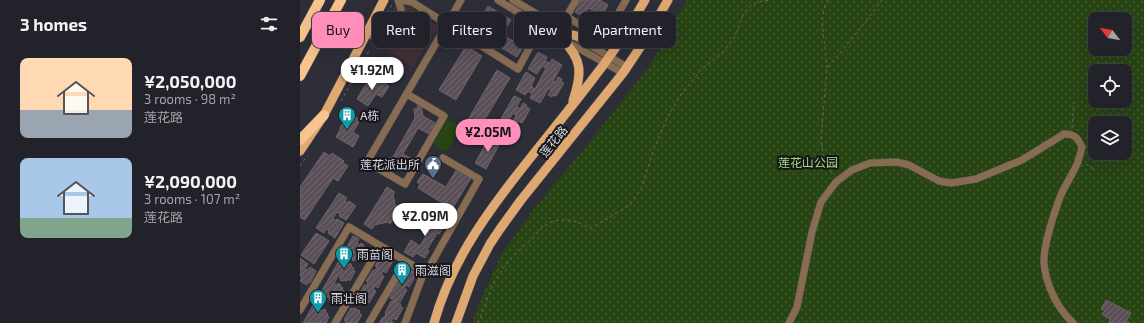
<!DOCTYPE html>
<meta charset="utf-8">
<style>
:root{--surface:#22222a;--page:#2e2f36;--text:#f1f3f6;--muted:#a2a4a8;--line:#3f3f47;--accent:#ff8eb9}
body{margin:0;font-family:"Exo 2","Noto Sans SC",sans-serif;background:var(--page);color:var(--text);height:100vh;display:flex;flex-direction:column;font-size:15px;white-space:nowrap}
*{box-sizing:border-box;margin:0}
p{font-size:13px;color:var(--muted)}
.icon{flex:none;width:22px;height:22px;fill:none;stroke:currentColor;stroke-width:2;stroke-linecap:round;stroke-linejoin:round}
.map{position:relative;flex:1;overflow:hidden}
.side{display:flex;flex-direction:column;background:var(--surface);width:300px}
.side>*{flex:none}
.banner{position:absolute;left:12px;top:12px;width:380px;height:36px;display:flex;gap:8px}
.needle{width:26px;rotate:301deg}
.fabs{position:absolute;left:788px;top:12px;display:grid;gap:8px}
.fabs a{display:grid;place-items:center;width:44px;height:44px;border-radius:8px;background:var(--surface);box-shadow:0 4px 16px #0002,0 0 0 1px var(--line);font-size:20px}
.price{position:absolute;translate:-50% -34px;padding:0 9px;border-radius:14px;background:#fff;color:#222;font-size:13px;line-height:26px;filter:drop-shadow(0 1px 2px #0008)}
.price::after{content:'';position:absolute;left:50%;top:24px;width:12px;height:9px;margin-left:-6px;background:inherit;clip-path:polygon(0 0,100% 0,50% 100%)}
.price.active{background:var(--accent);color:#111}
ul{padding:0;list-style:none}
li{display:flex;align-items:center;gap:12px;height:100px;padding:0 20px}
li span{display:grid;place-items:center;flex:none;width:112px;height:80px;border-radius:8px;color:#555}
li>.icon{margin-inline-start:auto}
span .icon{width:48px;height:48px;fill:#fffc;stroke-width:1}
li b{font-size:17px}
h2{display:flex;justify-content:space-between;align-items:center;height:48px;padding:0 20px;font-size:17px}
.pill{padding:0 14px;border-radius:8px;background:var(--surface);box-shadow:0 4px 16px #0002,0 0 0 1px var(--line);font-size:14px;line-height:36px}
.pill.active{background:var(--accent);color:#111}
main{display:flex;flex:1;min-height:0}
.map>svg:first-child{display:block}
</style>
<main>
<section class="side">
<h2>3 homes<svg class="icon" aria-label="filters" viewBox="0 0 24 24"><path d="M4 7h16M4 17h16"/><circle cx="9" cy="7" r="2"/><circle cx="15" cy="17" r="2"/></svg></h2>
<ul>
<li><span style="background:linear-gradient(#ffd9b3 65%,#9aa5b1 0)"><svg class="icon" aria-label="home" viewBox="0 0 24 24"><path d="M3 11l9-7 9 7M6 9v11h12V9"/></svg></span><div><b>¥2,050,000</b><p>3 rooms · 98 m²</p><p>莲花路</p></div></li>
<li><span style="background:linear-gradient(#a9c7e8 75%,#7fa58c 0)"><svg class="icon" aria-label="home" viewBox="0 0 24 24"><path d="M3 11l9-7 9 7M6 9v11h12V9"/></svg></span><div><b>¥2,090,000</b><p>3 rooms · 107 m²</p><p>莲花路</p></div></li>
</ul>
</section>
<div class="map">
<svg width="844" height="323" viewBox="0 0 844 323">
<defs>
<pattern id="park-dots" width="8" height="8" patternUnits="userSpaceOnUse"><rect width="8" height="8" fill="#274413"/><path d="M2 2h.1M6 6h.1" fill="none" stroke="#465e35" stroke-width="1.8" stroke-linecap="round"/></pattern>
<pattern id="building-hatch" width="6" height="6" patternUnits="userSpaceOnUse"><rect width="6" height="6" fill="#5b5057"/><path d="M-1 1l2-2M0 6l6-6M5 7l2-2" fill="none" stroke="#72686f"/></pattern>
</defs>
<rect width="100%" height="100%" fill="#2d2e38"/>
<!-- commercial -->
<path fill="#433037" d="M 98,0 L 100,0 L 139,27 L 112,67 L 77,42 Z"/>
<!-- park -->
<path fill="url(#park-dots)" fill-rule="evenodd" d="M 387,0 L 844,0 L 844,323 L 172,323 L 181,299 L 203,252 L 233,210 L 283,150 L 349,67 ZM 795,19 L 825,19 L 825,49 L 795,49 ZM 795,71 L 825,71 L 825,101 L 795,101 ZM 795,123 L 825,123 L 825,153 L 795,153 Z"/>
<!-- garden -->
<path fill="#274413" d="M 148,119 L 162,127 L 146,152 L 133,144 Z"/>
<!-- building -->
<g fill="url(#building-hatch)" stroke="#6f646b">
<path d="M 279,0 L 300,0 L 308,5 L 302,16 L 288,8 L 284,15 L 281,13 L 280,15 L 275,12 L 278,7 L 275,6 Z"/>
<path d="M 188,6 L 211,20 L 207,26 L 184,13 Z"/>
<path d="M 164,12 L 223,47 L 217,57 L 158,22 Z"/>
<path d="M 109,22 L 126,33 L 115,48 L 99,37 Z"/>
<path d="M 166,46 L 182,56 L 156,100 L 139,90 Z"/>
<path d="M 238,52 L 247,57 L 245,61 L 250,63 L 252,59 L 262,65 L 253,81 L 256,82 L 258,77 L 262,79 L 261,81 L 264,83 L 256,96 L 253,95 L 252,97 L 248,95 L 251,90 L 249,88 L 240,103 L 230,98 L 232,94 L 228,91 L 225,95 L 216,90 L 226,72 L 235,78 L 231,86 L 235,89 L 246,68 L 242,66 L 237,74 L 228,69 Z"/>
<path d="M 197,70 L 210,78 L 174,137 L 162,130 Z"/>
<path d="M 72,76 L 89,86 L 82,97 L 76,94 L 68,106 L 57,99 L 66,84 L 67,85 Z"/>
<path d="M 214,96 L 221,99 L 217,106 L 220,109 L 223,103 L 227,105 L 226,107 L 230,109 L 224,120 L 222,123 L 218,121 L 217,123 L 213,121 L 216,116 L 213,113 L 209,120 L 202,117 Z"/>
<path d="M 117,105 L 121,105 L 123,116 L 135,123 L 129,134 L 118,128 L 103,154 L 114,160 L 107,172 L 95,165 L 84,169 L 83,165 L 86,164 L 85,160 L 93,157 L 115,118 L 114,109 L 118,109 Z"/>
<path d="M 49,113 L 60,120 L 53,132 L 59,136 L 53,147 L 36,137 L 41,128 L 40,128 Z"/>
<path d="M 202,117 L 209,120 L 205,127 L 208,129 L 211,124 L 215,126 L 214,128 L 218,130 L 216,133 L 217,134 L 210,144 L 206,142 L 205,144 L 201,142 L 205,136 L 201,134 L 197,141 L 190,137 Z"/>
<path d="M 190,137 L 200,143 L 186,169 L 175,163 Z"/>
<path d="M 24,152 L 30,156 L 32,153 L 44,161 L 43,163 L 48,166 L 38,181 L 33,178 L 5,220 L 0,217 L 0,187 Z"/>
<path d="M 157,169 L 171,178 L 152,209 L 118,188 L 120,184 L 117,182 L 123,174 L 146,187 Z"/>
<path d="M 87,187 L 95,192 L 93,195 L 96,208 L 99,210 L 90,224 L 88,222 L 74,225 L 72,229 L 64,224 Z"/>
<path d="M 39,193 L 47,198 L 45,201 L 48,203 L 49,201 L 56,206 L 46,220 L 39,216 L 40,214 L 37,212 L 33,218 L 36,221 L 37,219 L 44,223 L 35,238 L 28,233 L 29,231 L 26,229 L 24,233 L 16,228 Z"/>
<path d="M 128,212 L 137,217 L 135,221 L 144,227 L 139,234 L 137,233 L 127,250 L 129,251 L 125,258 L 116,253 L 113,257 L 104,252 L 111,240 L 120,246 L 130,229 L 121,223 Z"/>
<path d="M 16,233 L 29,241 L 14,264 L 1,255 Z"/>
<path d="M 53,236 L 59,239 L 57,243 L 60,245 L 61,243 L 64,245 L 63,246 L 66,248 L 65,250 L 67,251 L 61,261 L 59,259 L 58,261 L 55,260 L 54,261 L 52,260 L 53,258 L 49,256 L 45,263 L 49,265 L 50,263 L 52,265 L 51,266 L 54,268 L 53,270 L 55,271 L 50,281 L 48,279 L 47,281 L 44,280 L 43,281 L 40,280 L 41,278 L 38,276 L 34,283 L 37,285 L 38,283 L 41,285 L 40,286 L 43,288 L 42,290 L 44,291 L 38,301 L 36,300 L 35,301 L 32,300 L 31,301 L 29,300 L 30,298 L 26,296 L 24,300 L 19,296 Z"/>
<path d="M 85,254 L 91,258 L 90,259 L 93,261 L 86,273 L 83,271 L 81,274 L 84,276 L 78,288 L 75,286 L 73,290 L 76,291 L 69,303 L 66,301 L 65,303 L 58,299 L 59,298 L 58,297 L 64,285 L 66,286 L 68,282 L 66,281 L 73,270 L 75,271 L 77,267 L 75,266 L 82,255 L 84,255 Z"/>
<path d="M 0,258 L 8,264 L 5,269 L 7,270 L 10,267 L 16,271 L 10,283 L 9,282 L 7,285 L 0,281 L 2,278 L 0,276 Z"/>
<path d="M 107,268 L 114,272 L 113,273 L 116,275 L 109,287 L 106,285 L 104,288 L 107,290 L 100,302 L 97,300 L 96,302 L 90,298 L 91,296 L 89,295 L 96,284 L 97,285 L 99,281 L 98,280 L 104,269 L 106,269 Z"/>
<path d="M 806,300 L 831,313 L 826,321 L 830,323 L 809,323 L 810,319 L 802,314 L 805,311 L 801,309 Z"/>
<path d="M 91,301 L 93,302 L 94,301 L 101,304 L 100,306 L 103,308 L 96,320 L 93,318 L 91,321 L 94,323 L 79,323 L 83,317 L 84,318 L 86,314 L 85,313 Z"/>
<path d="M 15,302 L 21,305 L 19,309 L 22,311 L 24,309 L 26,310 L 25,312 L 28,314 L 27,316 L 29,317 L 26,323 L 14,323 L 12,322 L 11,323 L 3,323 Z"/>
<path d="M 51,308 L 53,309 L 54,308 L 60,311 L 59,313 L 62,315 L 57,323 L 45,323 L 46,321 L 44,320 Z"/>
</g>
<g fill="none" stroke-linecap="round" stroke-linejoin="round">
<defs>
<g id="minor">
<path d="M 100,0 L 112,2 L 218,69 L 245,19"/>
<path d="M 198,0 L 262,39 L 323,73"/>
<path d="M 213,0 L 327,67"/>
<path d="M 267,17 L 292,32 L 312,24 L 326,0"/>
<path d="M 260,28 L 276,0"/>
<path d="M 67,34 C 79,39 90,40 98,28 C 100,26 102,22 102,19 C 103,13 100,6 98,0"/>
<path d="M 107,94 L 144,116 L 105,184 L 67,162 L 161,0"/>
<path d="M 143,158 L 179,179 L 131,264 L 151,276"/>
<path d="M 0,310 L 49,227 L 124,272 L 105,323"/>
<path d="M 35,323 L 80,247"/>
<path d="M 69,323 L 105,262"/>
<path d="M 489,323 L 497,307 L 512,232 L 521,202 L 536,182 L 552,170 L 570,163 L 597,162 L 609,165 L 639,181 L 651,183 L 676,179 L 722,160 L 764,134 C 775,134 778,138 782,147 C 781,152 779,157 778,162 C 773,174 765,185 760,197 C 754,213 743,247 744,263 C 746,285 757,308 773,323"/>
</g>
<g id="major">
<path d="M 273,35 C 304,44 306,39 331,20"/>
<path d="M 262,39 C 283,60 282,73 273,101"/>
<path d="M 0,151 L 24,115 L 84,0"/>
<path d="M 134,323 C 150,265 183,218 220,171 C 245,139 271,108 295,76 C 314,52 330,26 345,0"/>
<path d="M 156,323 L 173,276 L 190,244 L 200,229 L 221,200 L 323,73 L 345,40 L 368,0"/>
</g>
<g id="highway">
<path d="M 0,37 L 20,0"/>
<path d="M 0,76 L 41,0"/>
<path d="M 0,140 L 24,115"/>
</g>
</defs>
<!-- minor casing -->
<use href="#minor" stroke="#484953" stroke-width="8"/>
<!-- major casing -->
<use href="#major" stroke="#484953" stroke-width="10"/>
<!-- highway casing -->
<use href="#highway" stroke="#484953" stroke-width="11"/>
<!-- path -->
<g stroke="#65666f" stroke-width="1" stroke-dasharray="3 3" stroke-linecap="butt">
<path d="M 528,0 L 525,5 L 522,20 L 527,68 L 521,140 L 524,159 L 533,175"/>
<path d="M 80,29 L 92,4"/>
<path d="M 528,67 L 555,35 L 582,0"/>
<path d="M 41,101 L 70,49"/>
<path d="M 772,128 L 774,103"/>
<path d="M 786,164 L 795,170"/>
<path d="M 0,166 L 8,155"/>
<path d="M 178,323 C 185,306 191,285 202,270 C 210,258 221,249 232,239 C 235,235 238,231 242,228 C 257,215 275,219 290,229 L 331,204 L 342,187 L 353,151 L 368,116 L 382,93 L 402,69 L 422,53 L 434,38 L 444,13 L 449,8 L 451,5 L 459,2 L 469,0"/>
</g>
<!-- minor -->
<use href="#minor" stroke="#876c52" stroke-width="7"/>
<!-- major -->
<use href="#major" stroke="#dfa870" stroke-width="9"/>
<!-- highway -->
<use href="#highway" stroke="#f9c38e" stroke-width="10"/>
</g>
<!-- icons -->
<defs>
<symbol id="building-pin" viewBox="-11 -11 22 30"><path d="M0 17L-7.5 6A9.5 9.5 0 1 1 7.5 6Z" fill="#0f9aa8" stroke="#16161b"/><path d="M-4-6H4V6H1V3H-1V6H-4ZM-2.5-4.3h1.7v1.8h-1.7ZM.8-4.3h1.7v1.8H.8ZM-2.5-1h1.7V.8h-1.7ZM.8-1h1.7V.8H.8Z" fill="#fff"/></symbol>
<symbol id="civic-pin" viewBox="-11 -11 22 30"><path d="M0 17L-7.5 6A9.5 9.5 0 1 1 7.5 6Z" fill="#5c6f8a" stroke="#16161b"/><path d="M-.6-6.5H3V-4.5H.6V-3L4-1V1h2V6H-6V1h2V-1L-.6-3ZM-1.2 2.5V6h2.4V2.5Z" fill="#fff"/></symbol>
</defs>
<g fill-rule="evenodd">
<use href="#building-pin" x="37" y="105" width="20" height="27"/>
<use href="#civic-pin" x="123" y="154" width="20" height="27"/>
<use href="#building-pin" x="34" y="244" width="20" height="27"/>
<use href="#building-pin" x="92" y="260" width="20" height="27"/>
<use href="#building-pin" x="8" y="288" width="20" height="27"/>
</g>
<g text-anchor="middle" dominant-baseline="central" stroke-width="4" stroke-linejoin="round" paint-order="stroke">
<!-- poi labels -->
<g font-size="12" fill="#d7d8df" stroke="#16161b" text-anchor="start">
<text x="60" y="115">A栋</text>
<text x="120" y="164" text-anchor="end">莲花派出所</text>
<text x="57" y="254">雨苗阁</text>
<text x="115" y="270">雨滋阁</text>
<text x="31" y="298">雨壮阁</text>
</g>
<!-- street labels -->
<g font-size="12" fill="#d7d8df" stroke="#16161b">
<text transform="translate(253 141) rotate(-51)">莲花路</text>
</g>
<!-- park labels -->
<g font-size="12" fill="#9fde7b" stroke="#16161b">
<text x="508" y="162">莲花山公园</text>
</g>
</g>
</svg>
<div class="fabs">
<a><svg class="needle" viewBox="-14 -14 28 28"><path d="M0-13l5 13h-10z" fill="#e53935"/><path d="M0 13l5-13h-10z" fill="#a2a4a8"/></svg></a>
<a><svg class="icon" aria-label="locate" viewBox="0 0 24 24"><circle cx="12" cy="12" r="6"/><path d="M12 2v4M12 18v4M2 12h4M18 12h4"/></svg></a>
<a><svg class="icon" aria-label="layers" viewBox="0 0 24 24"><path d="M12 4l9 5-9 5-9-5zM3 14l9 5 9-5"/></svg></a>
</div>
<b class="price" style="left:72px;top:91px">¥1.92M</b>
<b class="price active" style="left:188px;top:153px">¥2.05M</b>
<b class="price" style="left:125px;top:237px">¥2.09M</b>
<div class="banner">
<a class="pill active">Buy</a>
<a class="pill">Rent</a>
<a class="pill">Filters</a>
<a class="pill">New</a>
<a class="pill">Apartment</a>
</div>
</div>
</main>
